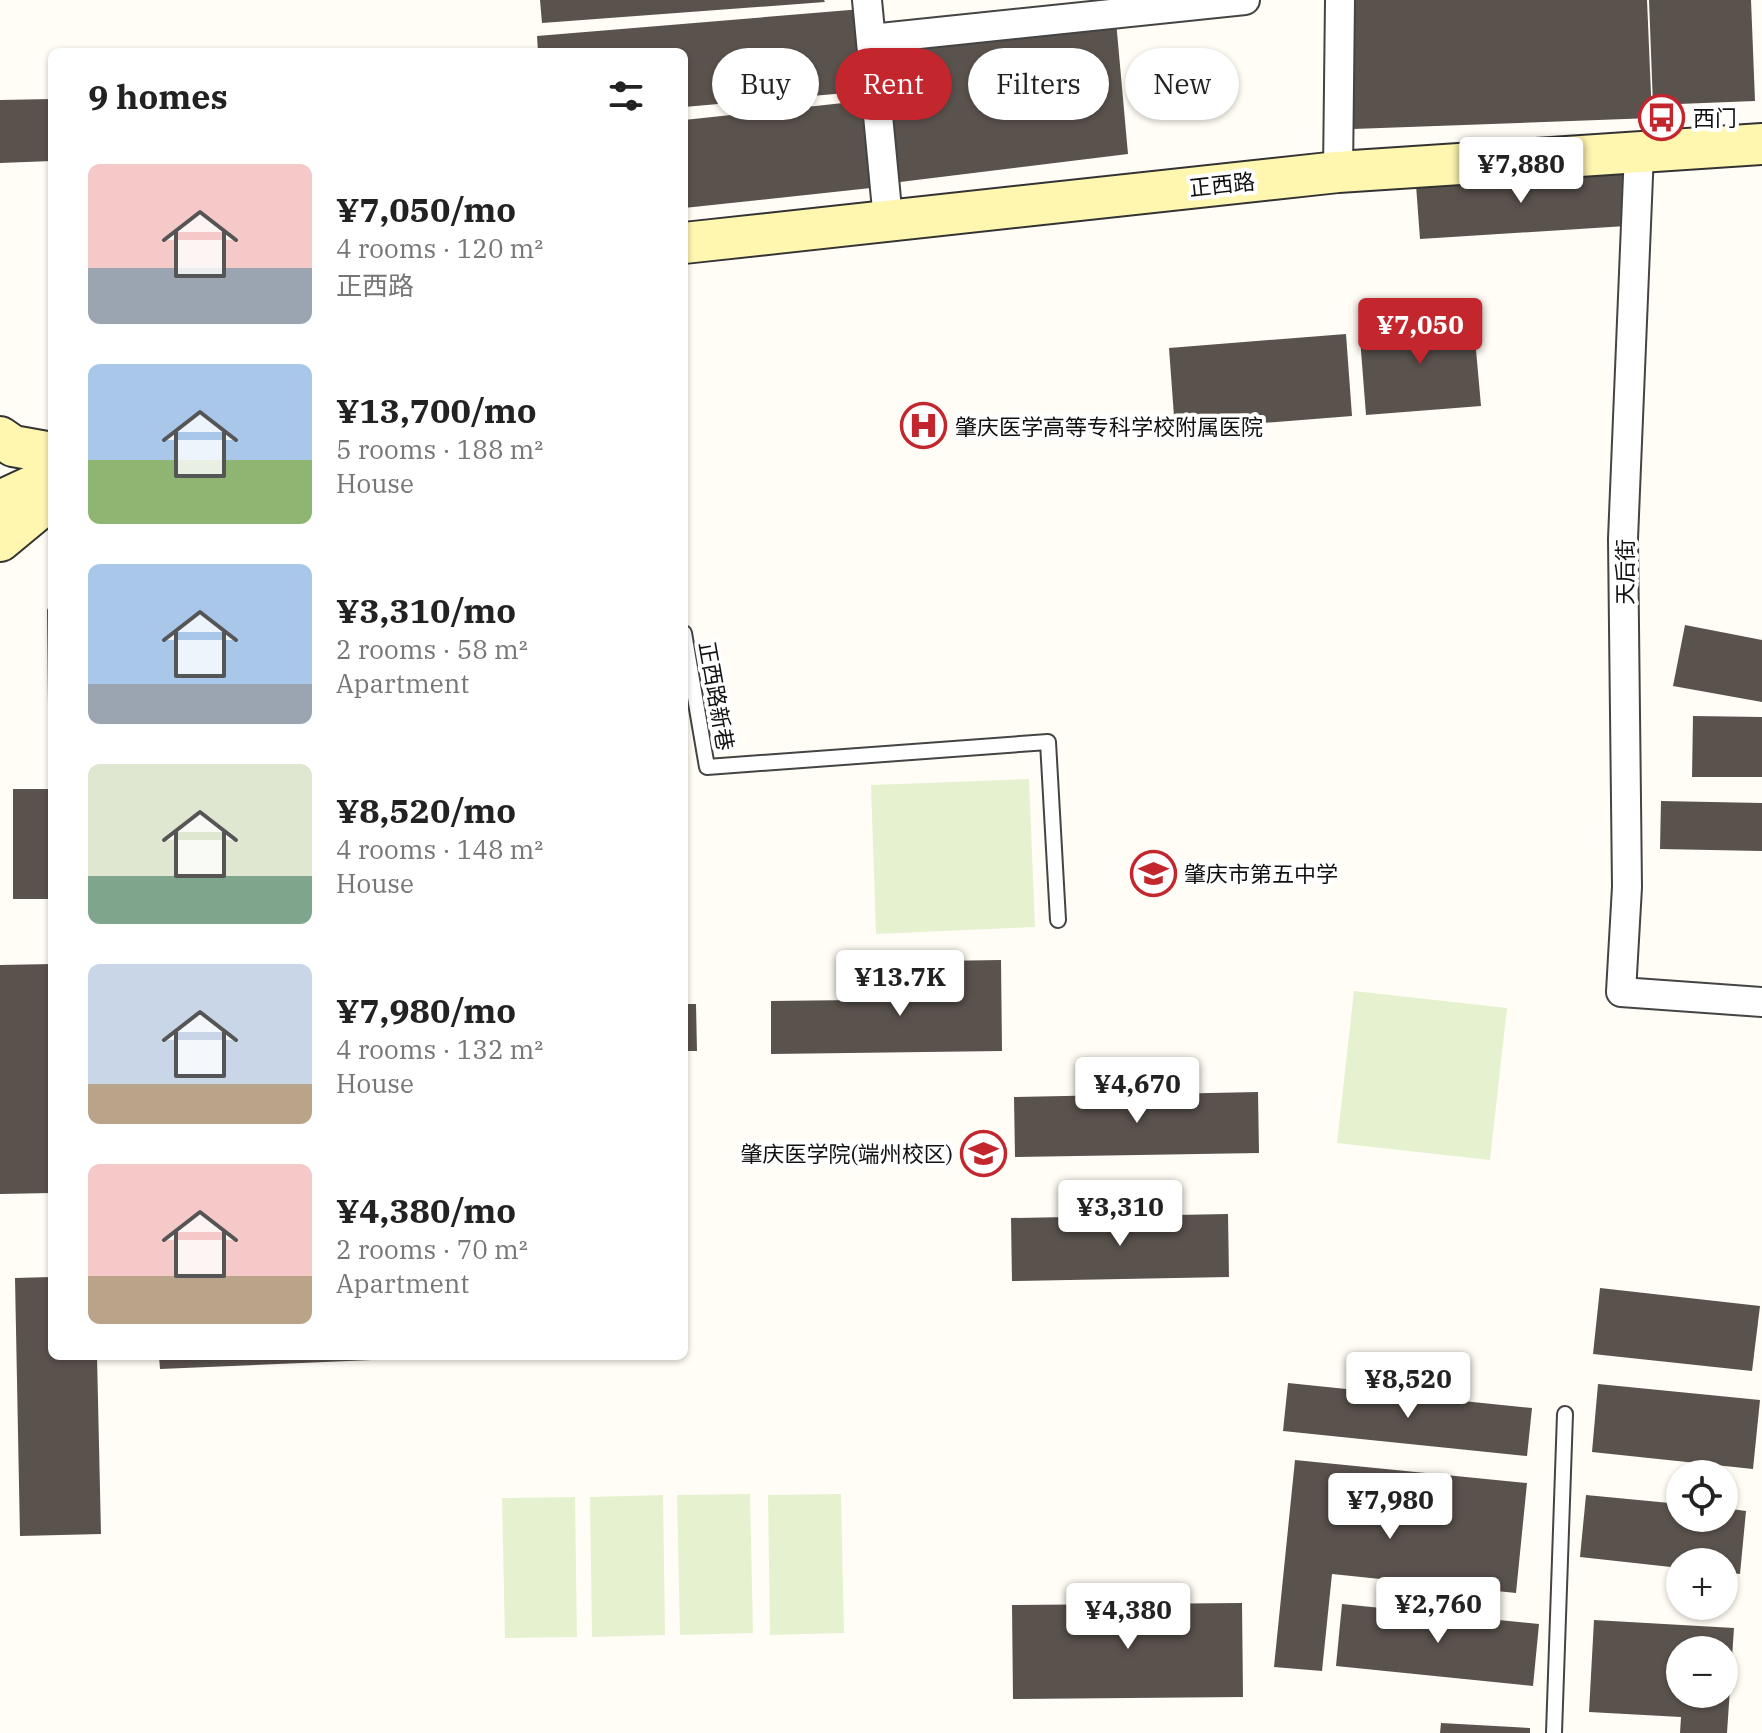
<!DOCTYPE html>
<meta charset="utf-8">
<style>
:root{--surface:#fff;--page:#f2f2f2;--text:#222;--muted:#767676;--accent:#c4262e}
body{margin:0;font-family:"IBM Plex Serif","Noto Sans SC",serif;background:var(--page);color:var(--text);height:100vh;display:flex;flex-direction:column;font-size:30px;white-space:nowrap}
*{box-sizing:border-box;margin:0}
p{font-size:26px;color:var(--muted)}
.icon{flex:none;width:44px;height:44px;fill:none;stroke:currentColor;stroke-width:2;stroke-linecap:round;stroke-linejoin:round}
.map{position:relative;flex:1;overflow:hidden}
.drawer{position:absolute;left:48px;top:48px;width:640px;height:1312px;display:flex;flex-direction:column;background:var(--surface);border-radius:12px;box-shadow:0 2px 6px #0004}
.drawer>*{flex:none}
.banner{position:absolute;left:712px;top:48px;width:760px;height:72px;display:flex;gap:16px}
.buttons{position:absolute;left:1666px;top:1460px;display:grid;gap:16px}
.buttons a{display:grid;place-items:center;width:72px;height:72px;border-radius:50%;background:var(--surface);box-shadow:0 2px 6px #0004;font-size:40px}
.price{position:absolute;translate:-50% -68px;padding:0 18px;border-radius:8px;background:#fff;color:#222;font-size:26px;line-height:52px;filter:drop-shadow(0 2px 4px #0008)}
.price::after{content:'';position:absolute;left:50%;top:48px;width:24px;height:18px;margin-left:-12px;background:inherit;clip-path:polygon(0 0,100% 0,50% 100%)}
.price.current{background:var(--accent);color:#fff}
ul{padding:0;list-style:none}
li{display:flex;align-items:center;gap:24px;height:200px;padding:0 40px}
li span{display:grid;place-items:center;flex:none;width:224px;height:160px;border-radius:12px;color:#555}
li>.icon{margin-inline-start:auto}
span .icon{width:96px;height:96px;fill:#fffc;stroke-width:1}
li b{font-size:34px}
h2{display:flex;justify-content:space-between;align-items:center;height:96px;padding:0 40px;font-size:34px}
.chip{padding:0 28px;border-radius:36px;background:var(--surface);box-shadow:0 2px 6px #0004;font-size:28px;line-height:72px}
.chip.current{background:var(--accent);color:#fff}
.map>svg:first-child{display:block}
</style>
<div class="map">
<svg width="1762" height="1733" viewBox="0 0 1762 1733">
<rect width="100%" height="100%" fill="#fffdf5"/>
<!-- pitch -->
<g fill="#e6f2cf">
<path d="M 1029,779 L 1035,927 L 876,934 L 871,785 Z"/>
<path d="M 1354,991 L 1507,1008 L 1490,1160 L 1337,1143 Z"/>
<path d="M 750,1494 L 753,1633 L 680,1635 L 677,1495 Z"/>
<path d="M 841,1494 L 844,1633 L 770,1635 L 768,1495 Z"/>
<path d="M 663,1495 L 665,1635 L 592,1637 L 590,1497 Z"/>
<path d="M 575,1497 L 577,1637 L 505,1638 L 502,1498 Z"/>
</g>
<!-- building -->
<g fill="#5a524d" fill-rule="evenodd">
<path d="M 540,0 L 824,0 L 825,2 L 542,23 Z"/>
<path d="M 1348,0 L 1647,0 L 1652,118 L 1353,129 Z"/>
<path d="M 1649,0 L 1751,0 L 1755,101 L 1653,105 Z"/>
<path d="M 862,9 L 870,91 L 684,107 L 684,52 L 538,52 L 537,36 Z"/>
<path d="M 1116,21 L 1128,154 L 900,182 L 883,44 Z"/>
<path d="M 52,99 L 52,161 L 0,163 L 0,100 Z"/>
<path d="M 871,100 L 880,187 L 684,208 L 684,120 Z"/>
<path d="M 1623,172 L 1626,226 L 1420,239 L 1416,185 Z"/>
<path d="M 1473,316 L 1481,406 L 1366,415 L 1359,325 Z"/>
<path d="M 1346,334 L 1352,416 L 1175,430 L 1169,348 Z"/>
<path d="M 52,600 L 52,705 L 48,705 L 47,610 Z"/>
<path d="M 1685,625 L 1762,640 L 1762,702 L 1673,686 Z"/>
<path d="M 1693,716 L 1762,717 L 1762,777 L 1692,777 Z"/>
<rect x="13" y="789" width="39" height="110"/>
<path d="M 1661,801 L 1762,803 L 1762,851 L 1660,849 Z"/>
<path d="M 1001,960 L 1002,1051 L 771,1054 L 771,1001 L 938,999 L 937,961 Z"/>
<path d="M 52,964 L 52,1193 L 0,1194 L 0,965 Z"/>
<path d="M 684,1004 L 696,1004 L 697,1051 L 684,1051 Z"/>
<path d="M 1258,1092 L 1259,1153 L 1015,1157 L 1014,1097 Z"/>
<path d="M 1228,1214 L 1229,1277 L 1012,1281 L 1011,1218 Z"/>
<path d="M 52,1277 L 52,1356 L 97,1356 L 101,1534 L 20,1536 L 15,1278 Z"/>
<path d="M 1600,1288 L 1760,1306 L 1752,1371 L 1593,1354 Z"/>
<path d="M 159,1356 L 396,1356 L 396,1359 L 160,1369 Z"/>
<path d="M 1288,1383 L 1532,1408 L 1527,1456 L 1283,1431 Z"/>
<path d="M 1598,1384 L 1760,1400 L 1753,1469 L 1592,1452 Z"/>
<path d="M 1295,1460 L 1527,1483 L 1516,1593 L 1332,1574 L 1322,1671 L 1274,1667 Z"/>
<path d="M 1586,1495 L 1680,1504 L 1680,1518 L 1724,1518 L 1724,1508 L 1746,1511 L 1740,1574 L 1724,1572 L 1724,1562 L 1680,1562 L 1680,1568 L 1580,1557 Z"/>
<path d="M 1242,1603 L 1243,1697 L 1013,1699 L 1012,1605 Z"/>
<path d="M 1342,1604 L 1539,1624 L 1533,1686 L 1336,1666 Z"/>
<path d="M 1594,1620 L 1734,1628 L 1727,1733 L 1680,1733 L 1681,1717 L 1589,1712 ZM 1680,1650 L 1724,1650 L 1724,1694 L 1680,1694 Z"/>
<path d="M 1441,1723 L 1530,1728 L 1530,1733 L 1440,1733 Z"/>
</g>
<g fill="none" stroke-linecap="round" stroke-linejoin="round">
<defs>
<g id="lane">
<path d="M 684,633 L 707,767 L 1048,742 L 1058,920"/>
<path d="M 1554,1733 L 1565,1414"/>
</g>
<g id="street">
<path d="M 867,0 L 888,220"/>
<path d="M 871,39 L 1245,0"/>
<path d="M 1639,152 L 1623,539 L 1627,887 L 1621,992 L 1762,1002"/>
<path d="M 1338,172 L 1340,0"/>
</g>
<g id="secondary">
<path d="M 684,243 L 1338,172 L 1762,144"/>
<path d="M 0,437 L 13,446 L 52,453"/>
<path d="M 0,501 L 52,477"/>
<path d="M 0,541 L 52,498"/>
</g>
</defs>
<!-- lane casing -->
<use href="#lane" stroke="#444" stroke-width="18"/>
<!-- street casing -->
<use href="#street" stroke="#444" stroke-width="32"/>
<!-- secondary casing -->
<use href="#secondary" stroke="#333" stroke-width="44"/>
<!-- lane -->
<use href="#lane" stroke="#fff" stroke-width="14"/>
<!-- street -->
<use href="#street" stroke="#fff" stroke-width="28"/>
<!-- secondary -->
<use href="#secondary" stroke="#fff6b0" stroke-width="40"/>
</g>
<!-- icons -->
<defs>
<symbol id="bus-ring" viewBox="-11 -11 22 22"><circle r="9.5" fill="#fff" stroke="#c4262e" stroke-width="1.5"/><path d="M-5-6H5V4H4V6H2V4H-2V6H-4V4H-5ZM-3.5-4V0h7V-4ZM-3.5 1.2v1.5H-2V1.2ZM2 1.2v1.5H3.5V1.2Z" fill="#c4262e"/></symbol>
<symbol id="hospital-ring" viewBox="-11 -11 22 22"><circle r="9.5" fill="#fff" stroke="#c4262e" stroke-width="1.5"/><path d="M-5-5h3v3.5h4V-5h3V5h-3V1.5h-4V5h-3Z" fill="#c4262e"/></symbol>
<symbol id="school-ring" viewBox="-11 -11 22 22"><circle r="9.5" fill="#fff" stroke="#c4262e" stroke-width="1.5"/><path d="M0-5L7-2L0 1L-7-2ZM-4 1L0 2.5L4 1V4Q0 6-4 4Z" fill="#c4262e"/></symbol>
<symbol id="university-ring" viewBox="-11 -11 22 22"><circle r="9.5" fill="#fff" stroke="#c4262e" stroke-width="1.5"/><path d="M0-5L7-2L0 1L-7-2ZM-4 1L0 2.5L4 1V4Q0 6-4 4Z" fill="#c4262e"/></symbol>
</defs>
<g fill-rule="evenodd">
<use href="#bus-ring" x="1636" y="92" width="51" height="51"/>
<use href="#hospital-ring" x="898" y="400" width="51" height="51"/>
<use href="#school-ring" x="1128" y="848" width="51" height="51"/>
<use href="#university-ring" x="958" y="1128" width="51" height="51"/>
</g>
<g text-anchor="middle" dominant-baseline="central" stroke-width="8" stroke-linejoin="round" paint-order="stroke">
<!-- poi labels -->
<g font-size="22" fill="#111" stroke="#fff" text-anchor="start">
<text x="1693" y="117">西门</text>
<text x="955" y="426">肇庆医学高等专科学校附属医院</text>
<text x="1184" y="873">肇庆市第五中学</text>
<text x="953" y="1153" text-anchor="end">肇庆医学院(端州校区)</text>
</g>
<!-- street labels -->
<g font-size="22" fill="#111" stroke="#fff">
<text transform="translate(1222 184) rotate(-6)">正西路</text>
<text transform="translate(1624 572) rotate(-90)">天后街</text>
<text transform="translate(717 696) rotate(80)">正西路新巷</text>
</g>
</g>
</svg>
<div class="buttons">
<a><svg class="icon" aria-label="locate" viewBox="0 0 24 24"><circle cx="12" cy="12" r="6"/><path d="M12 2v4M12 18v4M2 12h4M18 12h4"/></svg></a>
<a>+</a>
<a>−</a>
</div>
<b class="price" style="left:1521px;top:205px">¥7,880</b>
<b class="price current" style="left:1420px;top:366px">¥7,050</b>
<b class="price" style="left:900px;top:1018px">¥13.7K</b>
<b class="price" style="left:1137px;top:1125px">¥4,670</b>
<b class="price" style="left:1120px;top:1248px">¥3,310</b>
<b class="price" style="left:1408px;top:1420px">¥8,520</b>
<b class="price" style="left:1390px;top:1541px">¥7,980</b>
<b class="price" style="left:1438px;top:1645px">¥2,760</b>
<b class="price" style="left:1128px;top:1651px">¥4,380</b>
<div class="banner">
<a class="chip">Buy</a>
<a class="chip current">Rent</a>
<a class="chip">Filters</a>
<a class="chip">New</a>
</div>
<section class="drawer">
<h2>9 homes<svg class="icon" aria-label="filters" viewBox="0 0 24 24"><path d="M4 7h16M4 17h16"/><circle cx="9" cy="7" r="2"/><circle cx="15" cy="17" r="2"/></svg></h2>
<ul>
<li><span style="background:linear-gradient(#f6c9c9 65%,#9aa5b1 0)"><svg class="icon" aria-label="home" viewBox="0 0 24 24"><path d="M3 11l9-7 9 7M6 9v11h12V9"/></svg></span><div><b>¥7,050/mo</b><p>4 rooms · 120 m²</p><p>正西路</p></div></li>
<li><span style="background:linear-gradient(#a9c7e8 60%,#8fb573 0)"><svg class="icon" aria-label="home" viewBox="0 0 24 24"><path d="M3 11l9-7 9 7M6 9v11h12V9"/></svg></span><div><b>¥13,700/mo</b><p>5 rooms · 188 m²</p><p>House</p></div></li>
<li><span style="background:linear-gradient(#a9c7e8 75%,#9aa5b1 0)"><svg class="icon" aria-label="home" viewBox="0 0 24 24"><path d="M3 11l9-7 9 7M6 9v11h12V9"/></svg></span><div><b>¥3,310/mo</b><p>2 rooms · 58 m²</p><p>Apartment</p></div></li>
<li><span style="background:linear-gradient(#dfe7d0 70%,#7fa58c 0)"><svg class="icon" aria-label="home" viewBox="0 0 24 24"><path d="M3 11l9-7 9 7M6 9v11h12V9"/></svg></span><div><b>¥8,520/mo</b><p>4 rooms · 148 m²</p><p>House</p></div></li>
<li><span style="background:linear-gradient(#c9d6e8 75%,#b9a48a 0)"><svg class="icon" aria-label="home" viewBox="0 0 24 24"><path d="M3 11l9-7 9 7M6 9v11h12V9"/></svg></span><div><b>¥7,980/mo</b><p>4 rooms · 132 m²</p><p>House</p></div></li>
<li><span style="background:linear-gradient(#f6c9c9 70%,#b9a48a 0)"><svg class="icon" aria-label="home" viewBox="0 0 24 24"><path d="M3 11l9-7 9 7M6 9v11h12V9"/></svg></span><div><b>¥4,380/mo</b><p>2 rooms · 70 m²</p><p>Apartment</p></div></li>
</ul>
</section>
</div>
